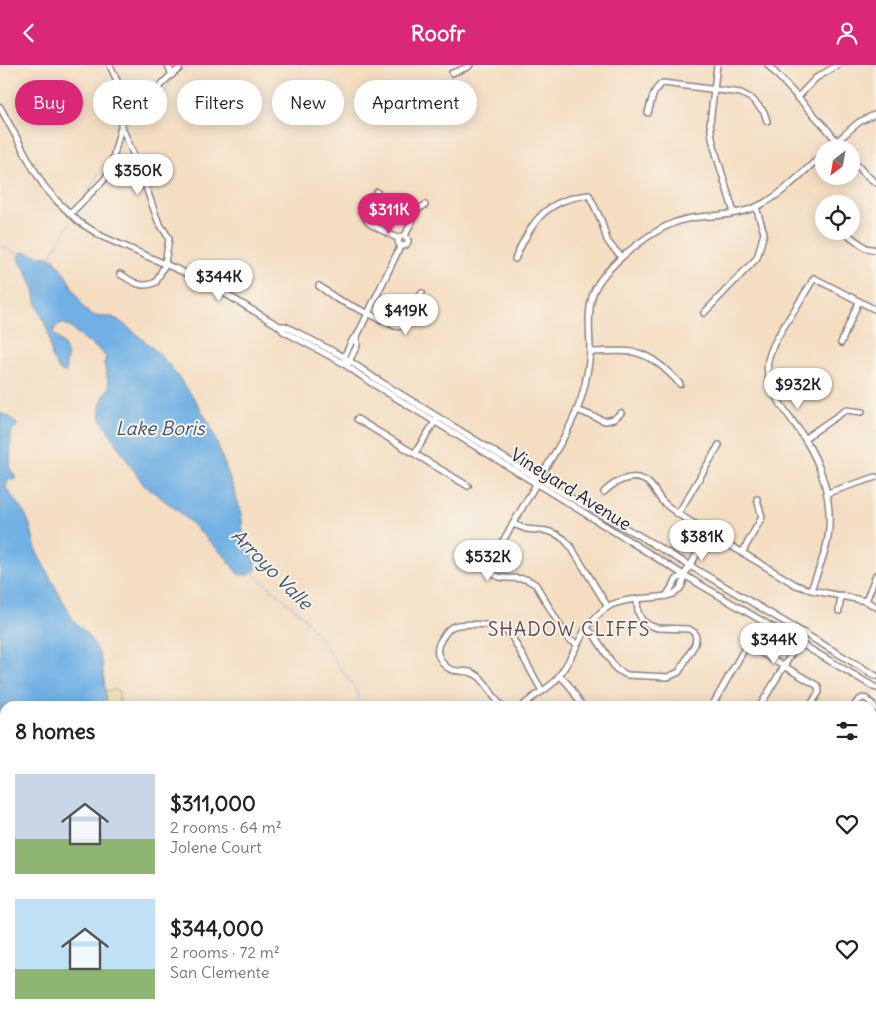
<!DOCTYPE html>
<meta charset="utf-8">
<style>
:root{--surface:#fff;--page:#f2f2f2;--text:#222;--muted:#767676;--accent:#db2777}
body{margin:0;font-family:Delius,sans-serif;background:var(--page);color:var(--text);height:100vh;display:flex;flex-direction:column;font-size:19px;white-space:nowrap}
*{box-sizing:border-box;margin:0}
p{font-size:16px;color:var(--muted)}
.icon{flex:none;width:28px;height:28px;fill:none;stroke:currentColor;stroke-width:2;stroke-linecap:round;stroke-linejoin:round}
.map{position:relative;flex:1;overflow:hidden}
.side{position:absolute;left:0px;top:636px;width:876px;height:321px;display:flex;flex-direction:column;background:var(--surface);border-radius:15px 15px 0 0;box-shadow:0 2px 12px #0003}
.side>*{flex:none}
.guide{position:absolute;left:15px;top:15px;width:500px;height:45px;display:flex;gap:10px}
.needle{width:32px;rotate:211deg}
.tools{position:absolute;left:815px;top:75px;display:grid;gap:10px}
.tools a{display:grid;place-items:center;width:45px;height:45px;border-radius:50%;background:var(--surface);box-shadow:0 2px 12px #0003;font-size:25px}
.price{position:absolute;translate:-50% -42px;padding:0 11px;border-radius:18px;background:#fff;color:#222;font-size:16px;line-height:32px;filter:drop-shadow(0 1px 2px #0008)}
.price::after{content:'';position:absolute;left:50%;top:30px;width:15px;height:11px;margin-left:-8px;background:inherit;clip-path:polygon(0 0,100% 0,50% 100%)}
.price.current{background:var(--accent);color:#fff}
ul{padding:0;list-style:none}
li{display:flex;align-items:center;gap:15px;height:125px;padding:0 15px}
li span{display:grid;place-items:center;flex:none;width:140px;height:100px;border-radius:0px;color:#555}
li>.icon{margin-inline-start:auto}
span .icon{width:60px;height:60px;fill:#fffc;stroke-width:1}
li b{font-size:21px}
h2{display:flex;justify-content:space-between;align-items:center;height:60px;padding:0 15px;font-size:21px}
.tag{padding:0 18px;border-radius:22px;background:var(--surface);box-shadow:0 2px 12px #0003;font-size:18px;line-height:45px}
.tag.current{background:var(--accent);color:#fff}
header{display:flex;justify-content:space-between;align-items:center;height:65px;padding:0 15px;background:var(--accent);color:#fff;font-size:22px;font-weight:700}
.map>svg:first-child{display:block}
</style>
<header><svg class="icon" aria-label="back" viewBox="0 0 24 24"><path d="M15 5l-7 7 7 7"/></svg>Roofr<svg class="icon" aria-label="person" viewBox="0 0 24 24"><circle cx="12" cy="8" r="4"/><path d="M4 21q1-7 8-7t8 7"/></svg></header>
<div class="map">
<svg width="876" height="957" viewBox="0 0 876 957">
<rect width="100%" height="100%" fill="#f7f3e8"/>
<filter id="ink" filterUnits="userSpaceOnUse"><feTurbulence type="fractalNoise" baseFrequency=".02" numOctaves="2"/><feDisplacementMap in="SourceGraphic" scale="10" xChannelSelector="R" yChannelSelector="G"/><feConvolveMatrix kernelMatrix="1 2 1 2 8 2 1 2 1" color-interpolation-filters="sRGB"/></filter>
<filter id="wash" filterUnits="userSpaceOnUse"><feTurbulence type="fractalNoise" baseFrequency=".0096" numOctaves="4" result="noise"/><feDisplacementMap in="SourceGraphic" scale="20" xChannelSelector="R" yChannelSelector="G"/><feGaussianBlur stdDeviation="1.12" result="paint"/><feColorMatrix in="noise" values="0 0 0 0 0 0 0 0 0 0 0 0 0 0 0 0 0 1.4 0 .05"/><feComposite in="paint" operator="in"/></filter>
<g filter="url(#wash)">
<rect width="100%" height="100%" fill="#f4ddc1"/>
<!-- sand -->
<path fill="#eeda9e" stroke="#887e6c" d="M 116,625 L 119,627 L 120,641 L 107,641 L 105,626 Z"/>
<!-- water -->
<g fill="#70b0e4" stroke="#496990">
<path d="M 25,187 L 40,191 L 50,192 L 55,195 L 66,211 L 85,245 L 92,250 L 100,252 L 112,252 L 118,255 L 134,267 L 155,285 L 167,297 L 196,336 L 210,360 L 234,425 L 241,447 L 244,478 L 252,489 L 257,504 L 248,510 L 238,509 L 227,494 L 196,463 L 177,445 L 143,419 L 129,398 L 101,354 L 100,340 L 104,331 L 110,322 L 104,299 L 106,292 C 99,283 90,279 81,272 C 75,267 70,260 62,258 L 56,261 L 53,267 L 65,282 L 68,290 L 66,297 L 66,307 L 62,307 L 60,306 L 52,293 L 48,266 L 37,240 L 34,224 L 25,204 L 18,193 L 20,188 Z"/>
<path d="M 0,348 L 10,352 L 18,360 L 11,367 L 10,404 L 16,413 L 14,415 L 9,413 L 7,418 L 6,423 L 25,449 L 30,460 L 37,488 L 73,555 L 86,568 L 95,581 L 99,589 L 102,598 L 107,641 L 5,641 L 5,711 L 0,709 Z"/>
</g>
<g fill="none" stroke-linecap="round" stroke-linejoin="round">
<!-- stream -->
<g stroke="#70b0e4" stroke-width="1">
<path d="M 154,34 L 163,31 L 173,12"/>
<path d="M 138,40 L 140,38 L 148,36"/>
<path d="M 125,63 L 134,47"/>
<path d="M 87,128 L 113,84"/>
<path d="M 76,148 L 78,145"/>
<path d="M 0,180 L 19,190"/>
<path d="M 50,192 L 71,156"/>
<path d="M 253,508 L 302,550 L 316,569 L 358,628 L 358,635 L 363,641"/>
<path d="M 871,854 L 876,852"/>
</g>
</g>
</g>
<g filter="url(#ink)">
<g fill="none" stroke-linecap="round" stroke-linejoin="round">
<defs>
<g id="minor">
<path d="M 168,0 L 172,10"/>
<path d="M 717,0 L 710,58 L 712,73 L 717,92 L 734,148"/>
<path d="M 768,0 L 826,63 L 843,84"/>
<path d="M 452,8 L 468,2 L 470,0"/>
<path d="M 797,33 L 816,13 L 838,0"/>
<path d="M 0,42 L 33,103 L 44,121 L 56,135 L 79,157 L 103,172 L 204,216 L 279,261 L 283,266 L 341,297 L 370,317 L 578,444 L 684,510 L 876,623"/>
<path d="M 126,42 C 151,47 147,38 160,21 C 165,15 172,9 179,4"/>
<path d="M 648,48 C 651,38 653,23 663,18 L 741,28 L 752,34 L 764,47 L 767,56"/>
<path d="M 828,84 L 859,57 L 876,49"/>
<path d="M 851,93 L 865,109 L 876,118"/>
<path d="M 377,127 C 370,137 358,149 370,159 L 399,174"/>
<path d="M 70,149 L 104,115 L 110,105 L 126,42 C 124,27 116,15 110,0"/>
<path d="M 843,166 L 866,183 L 876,185"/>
<path d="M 405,171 L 417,145 L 425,140"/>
<circle cx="403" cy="176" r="5"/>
<path d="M 515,194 C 531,157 546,134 589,130 L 601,155 L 607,175 L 612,182 L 622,192"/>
<path d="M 120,209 C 132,216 142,225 156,217 L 165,199 L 169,173 L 158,156 L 154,145 L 140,105 L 121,60"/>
<path d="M 319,221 L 337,234 L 395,261 C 410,264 410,249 415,239 C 417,235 420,231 422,228"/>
<path d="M 704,248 L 757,193 L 764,168 L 756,142"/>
<path d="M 279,261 L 285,261 L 344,292 L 376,314 L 539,414 L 585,441 L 638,470 L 876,611"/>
<path d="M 841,278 L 859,236"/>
<path d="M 590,287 C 604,287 620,285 634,287 C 653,291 668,306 680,319"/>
<path d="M 345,295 L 344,292 L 353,274 L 357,271 L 401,180"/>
<path d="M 348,298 L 357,281 L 357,271"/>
<path d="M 577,345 L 605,356 L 614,354 L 621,348"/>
<path d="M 357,354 L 468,421"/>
<path d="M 805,373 L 846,345 L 862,347"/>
<path d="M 415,388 L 436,355"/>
<path d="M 604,427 C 613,418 630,408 644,415 C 652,418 657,430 662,436 C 667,441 673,445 678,449 L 796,520 L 811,525 L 866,536 L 876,542"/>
<path d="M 827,428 L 876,412"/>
<path d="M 678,449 L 719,380"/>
<path d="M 513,459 L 526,464 L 547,466 L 556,469 L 564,474 L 571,482 L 608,542"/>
<path d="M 742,488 L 762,452 L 757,434"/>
<path d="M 811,525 C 818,505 828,484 829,463 C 831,431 821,399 804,373 C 790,349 763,325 768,296 C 771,281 780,268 788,255 C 797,241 806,227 814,213 L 876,245"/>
<path d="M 666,531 L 677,514 L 684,510 L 690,501 L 709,468"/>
<path d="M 866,536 L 876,510"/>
<path d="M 839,546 L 841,530"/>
<path d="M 586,563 L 594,570 L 616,604 L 627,610 L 668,612 L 679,607 L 695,579 L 696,573 L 695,568 L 689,564 L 657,563 L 649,560 L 642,555 L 638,547 L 637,535"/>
<path d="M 577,579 L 568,574 L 536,520 C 532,517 529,515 525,514 C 511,511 488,519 491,496 C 508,468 524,439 541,411 C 558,382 578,353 585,319 C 587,308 590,296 590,285 C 590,268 587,250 592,232 C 596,216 611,202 623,191 C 643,174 666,157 692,153 C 714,150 735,151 756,142 C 782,131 803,107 824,88"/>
<path d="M 559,611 C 570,618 575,630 582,641"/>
<path d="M 502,641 C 492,633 489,619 478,611 C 464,600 451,615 439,592 C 436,586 438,580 441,575 C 445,569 448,563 454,561 C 462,558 492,559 500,563 C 505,565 509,568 512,572 L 542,626"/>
<path d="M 523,641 C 532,631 545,626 554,617 C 567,603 577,580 586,563 C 592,556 600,546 609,541 C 624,533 649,534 666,531 C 668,530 671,530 673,529 C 681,525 684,518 684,510"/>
<path d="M 712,641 L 745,583 L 751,582 L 818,621 L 819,627 L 810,641"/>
<path d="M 760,641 L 804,568"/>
<path d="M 854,641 C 863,627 868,634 876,644"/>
<path d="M 871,693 L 876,699"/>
<path d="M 871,751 L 876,743"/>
<path d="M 871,818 L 876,810"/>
<path d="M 871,825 L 876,824"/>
</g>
<g id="major">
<path d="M 0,748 L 5,750"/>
<path d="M 0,754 L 5,756"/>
<path d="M 465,952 L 475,957"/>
<path d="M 489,952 L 500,957"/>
</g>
</defs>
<!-- minor casing -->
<use href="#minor" stroke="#8b807e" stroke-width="8"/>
<!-- major casing -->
<use href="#major" stroke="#8b807e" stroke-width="9"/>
<!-- minor -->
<use href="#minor" stroke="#fff" stroke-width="5"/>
<!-- major -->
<use href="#major" stroke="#f6c06b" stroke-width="6"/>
<!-- rail -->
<g stroke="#22223b" stroke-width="1">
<path d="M 0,794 L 5,796"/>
<path d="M 371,952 L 381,957"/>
</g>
</g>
</g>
<g text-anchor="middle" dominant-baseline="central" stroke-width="4" stroke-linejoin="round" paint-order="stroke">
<!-- street labels -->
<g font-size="18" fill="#22223b" stroke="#f7f3e8">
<text transform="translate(571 424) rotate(32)">Vineyard Avenue</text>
</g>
<!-- water labels -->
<g font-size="19" font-style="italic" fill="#3d5476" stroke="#f7f3e8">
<text x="160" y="363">Lake Boris</text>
<text transform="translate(272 504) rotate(45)">Arroyo Valle</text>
</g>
<!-- neighbourhood labels -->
<g font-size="19" letter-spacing="1" fill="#634852" stroke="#f7f3e8">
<text x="569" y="564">SHADOW CLIFFS</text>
</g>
</g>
</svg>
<div class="tools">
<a><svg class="needle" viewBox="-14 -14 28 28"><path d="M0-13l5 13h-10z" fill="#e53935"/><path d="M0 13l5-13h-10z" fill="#767676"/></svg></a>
<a><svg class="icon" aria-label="locate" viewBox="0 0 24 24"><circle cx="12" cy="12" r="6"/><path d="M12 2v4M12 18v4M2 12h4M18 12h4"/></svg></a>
</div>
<b class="price" style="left:138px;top:131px">$350K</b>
<b class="price current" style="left:389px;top:170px">$311K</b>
<b class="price" style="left:219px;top:237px">$344K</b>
<b class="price" style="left:406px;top:271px">$419K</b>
<b class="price" style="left:798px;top:345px">$932K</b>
<b class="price" style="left:702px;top:497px">$381K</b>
<b class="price" style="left:488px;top:517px">$532K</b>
<b class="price" style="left:774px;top:600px">$344K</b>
<div class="guide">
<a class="tag current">Buy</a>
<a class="tag">Rent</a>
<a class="tag">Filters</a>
<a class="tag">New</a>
<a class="tag">Apartment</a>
</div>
<section class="side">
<h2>8 homes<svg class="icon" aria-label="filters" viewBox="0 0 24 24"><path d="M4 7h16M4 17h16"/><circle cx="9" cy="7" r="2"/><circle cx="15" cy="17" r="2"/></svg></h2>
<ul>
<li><span style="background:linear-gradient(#c9d6e8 65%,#8fb573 0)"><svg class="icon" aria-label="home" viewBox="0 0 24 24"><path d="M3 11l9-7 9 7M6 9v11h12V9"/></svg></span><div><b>$311,000</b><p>2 rooms · 64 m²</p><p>Jolene Court</p></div><svg class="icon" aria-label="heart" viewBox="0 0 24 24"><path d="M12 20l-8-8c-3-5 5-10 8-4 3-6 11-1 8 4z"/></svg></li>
<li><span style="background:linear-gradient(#bfe0f5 70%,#8fb573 0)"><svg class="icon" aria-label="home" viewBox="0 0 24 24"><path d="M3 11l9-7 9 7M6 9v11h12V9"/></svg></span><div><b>$344,000</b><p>2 rooms · 72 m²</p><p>San Clemente</p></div><svg class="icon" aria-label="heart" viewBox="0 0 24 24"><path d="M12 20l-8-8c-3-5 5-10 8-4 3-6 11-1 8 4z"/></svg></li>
</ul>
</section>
</div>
